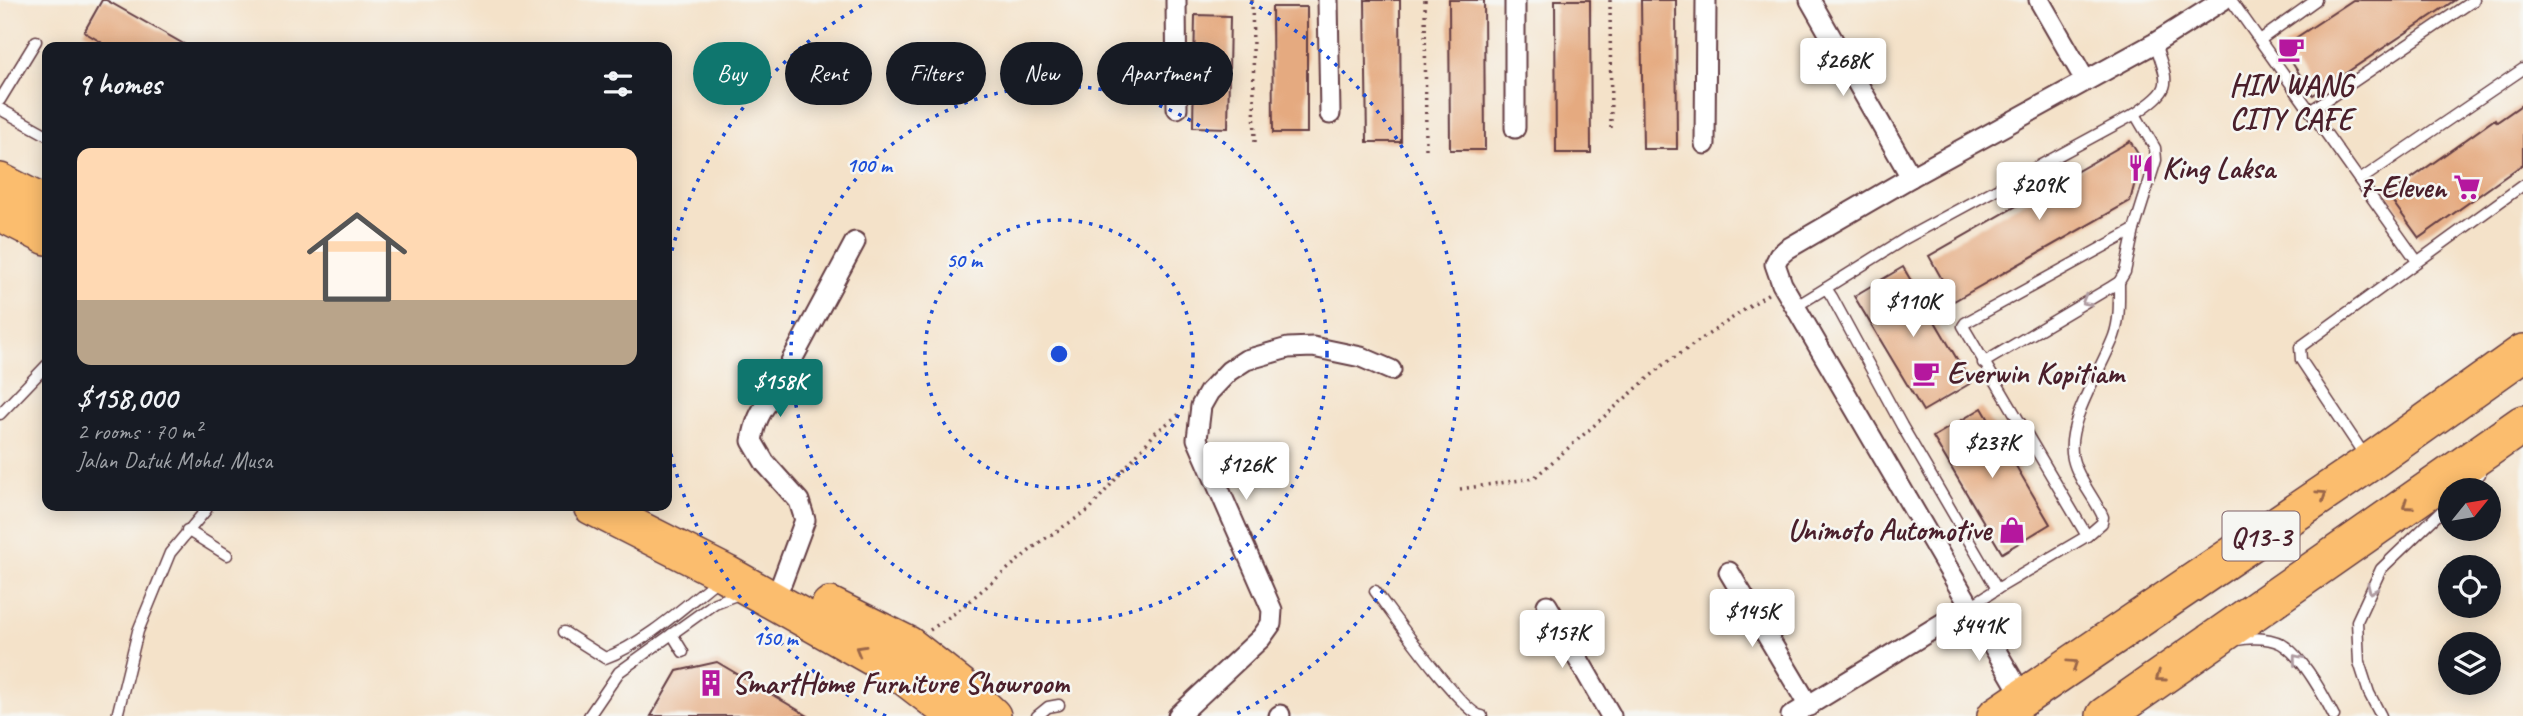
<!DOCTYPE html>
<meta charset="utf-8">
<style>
:root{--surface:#171b24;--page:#242831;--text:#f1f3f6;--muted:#9ea1a6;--line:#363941;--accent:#0f766e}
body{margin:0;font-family:Caveat,sans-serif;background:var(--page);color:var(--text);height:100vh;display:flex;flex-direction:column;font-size:26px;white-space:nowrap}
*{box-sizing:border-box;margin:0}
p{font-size:23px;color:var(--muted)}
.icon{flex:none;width:38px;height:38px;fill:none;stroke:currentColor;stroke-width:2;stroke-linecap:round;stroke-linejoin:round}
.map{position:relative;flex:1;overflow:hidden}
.panel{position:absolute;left:42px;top:42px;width:630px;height:469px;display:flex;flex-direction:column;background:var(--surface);border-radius:14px;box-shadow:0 4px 18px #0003}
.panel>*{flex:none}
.top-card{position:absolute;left:693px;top:42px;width:665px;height:63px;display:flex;gap:14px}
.needle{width:46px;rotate:60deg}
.buttons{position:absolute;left:2438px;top:478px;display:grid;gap:14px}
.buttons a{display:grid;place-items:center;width:63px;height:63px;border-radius:50%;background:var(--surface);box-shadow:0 4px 18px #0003;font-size:35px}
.price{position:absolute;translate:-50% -60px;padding:0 16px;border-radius:7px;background:#fff;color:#222;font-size:23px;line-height:46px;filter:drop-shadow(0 2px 4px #0008)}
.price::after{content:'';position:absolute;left:50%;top:42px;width:21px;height:16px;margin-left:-10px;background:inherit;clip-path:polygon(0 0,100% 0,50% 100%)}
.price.active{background:var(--accent);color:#fff}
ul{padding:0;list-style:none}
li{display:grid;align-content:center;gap:14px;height:371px;padding:0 35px}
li+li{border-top:2px solid var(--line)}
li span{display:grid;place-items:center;height:217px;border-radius:14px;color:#555}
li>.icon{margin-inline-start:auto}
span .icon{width:126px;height:126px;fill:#fffc;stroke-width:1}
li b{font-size:30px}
h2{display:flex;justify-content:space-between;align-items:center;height:84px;padding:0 35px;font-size:30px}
.tag{padding:0 24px;border-radius:32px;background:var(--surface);box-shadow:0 4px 18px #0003;font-size:24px;line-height:63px}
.tag.active{background:var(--accent);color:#fff}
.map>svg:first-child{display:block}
</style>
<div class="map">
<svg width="2523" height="716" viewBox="0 0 2523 716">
<rect width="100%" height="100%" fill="#f6f6f2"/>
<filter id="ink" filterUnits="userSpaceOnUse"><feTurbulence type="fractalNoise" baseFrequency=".0143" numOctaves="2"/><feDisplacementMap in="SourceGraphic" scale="14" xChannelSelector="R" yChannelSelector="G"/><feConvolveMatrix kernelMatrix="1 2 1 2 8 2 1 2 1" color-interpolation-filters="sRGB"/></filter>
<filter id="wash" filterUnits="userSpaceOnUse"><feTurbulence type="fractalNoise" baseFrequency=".00686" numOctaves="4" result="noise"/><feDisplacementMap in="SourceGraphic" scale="28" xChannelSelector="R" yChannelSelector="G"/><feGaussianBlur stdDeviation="1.57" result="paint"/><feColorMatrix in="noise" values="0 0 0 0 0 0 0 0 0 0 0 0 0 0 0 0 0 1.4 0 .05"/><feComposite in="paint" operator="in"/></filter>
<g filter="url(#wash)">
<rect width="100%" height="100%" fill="#f4e2c9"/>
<g id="blocks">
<!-- building -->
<g fill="#e5aa80">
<path d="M 102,0 L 106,0 L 189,47 L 98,47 L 101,42 L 84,32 Z"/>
<path d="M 1365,0 L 1400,0 L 1401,142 L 1367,142 Z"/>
<path d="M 1449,0 L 1484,0 L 1485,150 L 1450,150 Z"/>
<path d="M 1555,0 L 1590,0 L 1591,153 L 1556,153 Z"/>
<path d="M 1641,0 L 1676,0 L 1677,149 L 1643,149 Z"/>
<path d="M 2353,0 L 2455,0 L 2313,95 L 2282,47 Z"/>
<path d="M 1272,7 L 1307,7 L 1307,133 L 1273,133 Z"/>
<path d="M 1195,15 L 1230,16 L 1228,128 L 1193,127 Z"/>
<path d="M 2523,104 L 2523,164 L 2419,238 L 2388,195 L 2495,119 L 2497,122 Z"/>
<path d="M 2130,141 L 2141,159 L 2130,201 L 1954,301 L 1929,256 Z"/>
<path d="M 1903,267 L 1971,383 L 1923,411 L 1854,296 Z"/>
<path d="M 1982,408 L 2050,524 L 2002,553 L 1933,437 Z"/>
<path d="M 717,662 L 808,716 L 651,716 L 677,671 Z"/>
</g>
</g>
</g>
<g filter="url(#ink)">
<use href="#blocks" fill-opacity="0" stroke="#643c43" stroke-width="2"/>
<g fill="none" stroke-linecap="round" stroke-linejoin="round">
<defs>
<g id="lane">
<path d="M 2231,0 L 2417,261"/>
<path d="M 2260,40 L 2316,0"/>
<path d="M 0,100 L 36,41"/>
<path d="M 0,109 L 47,135"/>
<path d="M 2310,111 L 2474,0"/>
<path d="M 2360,180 L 2523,69"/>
<path d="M 1826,288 L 1906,238 L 2135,114 C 2174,87 2169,86 2155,43"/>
<path d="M 1795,307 L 1826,288 L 1832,297 L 1902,426 L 1997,589 L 1969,607"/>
<path d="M 1983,363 L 2111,287 L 2119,282 L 2125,272 L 2134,230 L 2156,160 L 2155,148 L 2135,114"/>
<path d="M 0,414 L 47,365"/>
<path d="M 2365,456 L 2301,360 L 2300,347 L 2523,185"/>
<path d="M 2463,490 L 2480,474"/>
<path d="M 187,530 L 227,555"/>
<path d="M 2087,536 L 2102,523 L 2103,517 C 2095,498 2078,480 2073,459 C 2064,424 2102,369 2114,336 C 2120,319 2119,300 2119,282"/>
<path d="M 1997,589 L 2087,536 L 1963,326 L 1965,323 L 2134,230"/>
<path d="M 1375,591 C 1391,612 1463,714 1482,716"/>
<path d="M 564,632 L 605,658 C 644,644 687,604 720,578"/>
<path d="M 672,634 L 683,652"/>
<path d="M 2237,640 C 2251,637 2274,637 2286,647 C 2304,660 2324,696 2334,716"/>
<path d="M 117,716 L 138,631 L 170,553 L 206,510"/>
<path d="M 589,716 L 619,672 L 715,603 L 739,594"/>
<path d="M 1037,716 L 1048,707 L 1059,705"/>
<path d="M 2381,716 L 2369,693 L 2359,662 L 2357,621 L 2381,569 L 2450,503"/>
</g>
<g id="street">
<path d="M 1176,0 L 1177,108"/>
<path d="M 1328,0 L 1330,114"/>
<path d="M 1515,0 L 1515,128"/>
<path d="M 1810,0 L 1911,177"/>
<path d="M 2039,0 L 2085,80"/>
<path d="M 1705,144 L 1706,0"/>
<path d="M 1729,572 L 1809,706"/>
<path d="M 782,582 L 805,520 L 799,501 L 765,463 L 752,441 C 755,423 760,411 772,397 L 855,242"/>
<path d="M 1547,605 L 1611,716"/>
<path d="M 2023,697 L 1782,284 L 1775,264 L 1779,256 L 1787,249 L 1911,177 L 2155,43 L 2223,0"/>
<path d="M 1178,716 L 1261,638 L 1271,624 L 1272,610 L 1197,439 L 1201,406 L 1209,392 L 1229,371 L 1246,360 L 1288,348 L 1313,347 L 1361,357 L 1391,370"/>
<path d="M 1279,716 L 1280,715"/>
<path d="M 1791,716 L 1969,607"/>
</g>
<g id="highway">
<path d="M 0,182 L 47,206"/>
<path d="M 0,212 L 47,236"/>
<path d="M 592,506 L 726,574 L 896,670 L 956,716"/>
<path d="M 830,606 L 908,645 L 960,686 L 992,716"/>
<path d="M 1996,716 L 2370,462 L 2523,353"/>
<path d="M 2105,716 L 2523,424"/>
</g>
</defs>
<!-- lane casing -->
<use href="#lane" stroke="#643c43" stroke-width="13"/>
<!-- street casing -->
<use href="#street" stroke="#643c43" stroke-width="23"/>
<!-- highway casing -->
<use href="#highway" stroke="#643c43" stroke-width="40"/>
<!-- path -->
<g stroke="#643c43" stroke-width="3.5" stroke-dasharray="2 5" stroke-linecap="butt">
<path d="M 1252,0 L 1255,142"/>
<path d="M 1425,0 L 1426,150"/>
<path d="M 1610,0 L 1611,130"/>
<path d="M 1460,489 L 1534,478 L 1662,366 L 1769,293"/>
<path d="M 930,630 L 955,613 L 1040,542 L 1089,510 L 1156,432 L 1182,412"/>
</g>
<!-- lane -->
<use href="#lane" stroke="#fff" stroke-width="10"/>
<!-- street -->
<use href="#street" stroke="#fff" stroke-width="19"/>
<!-- highway -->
<use href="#highway" stroke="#fbbd6e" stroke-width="37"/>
</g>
<!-- one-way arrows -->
<defs><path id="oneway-chevron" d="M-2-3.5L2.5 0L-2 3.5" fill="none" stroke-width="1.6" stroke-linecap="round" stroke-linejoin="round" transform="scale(1.75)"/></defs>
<g stroke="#ae9aa0">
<use href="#oneway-chevron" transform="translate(2086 301) rotate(150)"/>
<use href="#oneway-chevron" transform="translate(2372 589) rotate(114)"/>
<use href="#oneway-chevron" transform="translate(2297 659) rotate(-130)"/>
</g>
<g stroke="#9a6649">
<use href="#oneway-chevron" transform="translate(2322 495) rotate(-34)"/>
<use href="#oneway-chevron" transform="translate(2407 505) rotate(145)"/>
<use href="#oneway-chevron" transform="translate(860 650) rotate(-150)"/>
<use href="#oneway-chevron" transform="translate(2073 664) rotate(-34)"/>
<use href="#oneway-chevron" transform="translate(2160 677) rotate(145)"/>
</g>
</g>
<!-- distance rings -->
<g fill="none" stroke="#1d4ed8" stroke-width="3.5" stroke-dasharray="3.5 7">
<circle cx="1059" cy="354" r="134"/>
<circle cx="1059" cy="354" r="268"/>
<path d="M886 716A401 401 0 0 1 667 437M667 271A401 401 0 0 1 868 2M1250 2A401 401 0 0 1 1232 716"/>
</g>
<!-- icons -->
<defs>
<symbol id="cafe-bare" viewBox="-9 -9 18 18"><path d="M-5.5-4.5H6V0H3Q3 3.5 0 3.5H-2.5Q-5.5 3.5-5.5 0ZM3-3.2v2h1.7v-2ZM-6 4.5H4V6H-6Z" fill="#b5179e" stroke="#f6f6f2" stroke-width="2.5" paint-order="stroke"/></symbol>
<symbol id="restaurant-bare" viewBox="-9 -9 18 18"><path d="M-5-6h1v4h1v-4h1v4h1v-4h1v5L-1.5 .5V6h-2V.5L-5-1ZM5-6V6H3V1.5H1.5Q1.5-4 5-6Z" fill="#b5179e" stroke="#f6f6f2" stroke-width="2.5" paint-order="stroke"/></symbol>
<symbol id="supermarket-bare" viewBox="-9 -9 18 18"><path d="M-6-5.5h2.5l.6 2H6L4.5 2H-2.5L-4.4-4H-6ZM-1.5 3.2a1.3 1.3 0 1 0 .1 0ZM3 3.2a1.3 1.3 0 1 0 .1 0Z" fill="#b5179e" stroke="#f6f6f2" stroke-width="2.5" paint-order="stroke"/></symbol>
<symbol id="shop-bare" viewBox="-9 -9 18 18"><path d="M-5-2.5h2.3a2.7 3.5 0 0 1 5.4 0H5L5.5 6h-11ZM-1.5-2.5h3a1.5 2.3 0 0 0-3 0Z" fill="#b5179e" stroke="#f6f6f2" stroke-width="2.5" paint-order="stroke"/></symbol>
<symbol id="building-bare" viewBox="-9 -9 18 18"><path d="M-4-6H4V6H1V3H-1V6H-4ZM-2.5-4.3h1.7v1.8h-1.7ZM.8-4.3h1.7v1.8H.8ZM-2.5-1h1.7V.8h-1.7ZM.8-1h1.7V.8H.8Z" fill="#b5179e" stroke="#f6f6f2" stroke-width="2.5" paint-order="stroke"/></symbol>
</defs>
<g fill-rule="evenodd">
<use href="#cafe-bare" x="2272" y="30" width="38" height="38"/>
<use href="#restaurant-bare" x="2122" y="149" width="38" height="38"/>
<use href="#supermarket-bare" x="2448" y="168" width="38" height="38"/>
<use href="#cafe-bare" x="1907" y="354" width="38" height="38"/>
<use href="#shop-bare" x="1993" y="511" width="38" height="38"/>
<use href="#building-bare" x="692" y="664" width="38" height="38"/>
</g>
<g text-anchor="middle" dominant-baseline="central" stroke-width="5" stroke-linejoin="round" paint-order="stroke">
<!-- shield labels -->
<rect fill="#f6f6f2" stroke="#7e6067" stroke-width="2" x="2222.5" y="511.5" width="77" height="49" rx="5"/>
<g font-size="28" font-weight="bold" fill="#4a1f2b">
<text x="2261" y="536">Q13-3</text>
</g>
<!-- poi labels -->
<g font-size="30" font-weight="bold" fill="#4a1f2b" stroke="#f6f6f2" text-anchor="start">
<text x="2291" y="85" text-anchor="middle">HIN WANG<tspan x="2291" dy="34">CITY CAFE</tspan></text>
<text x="2162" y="168">King Laksa</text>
<text x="2446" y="187" text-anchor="end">7-Eleven</text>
<text x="1947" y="373">Everwin Kopitiam</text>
<text x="1991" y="530" text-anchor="end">Unimoto Automotive</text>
<text x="732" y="683">SmartHome Furniture Showroom</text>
</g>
</g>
<circle cx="1059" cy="354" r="10" fill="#1d4ed8" stroke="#f6f6f2" stroke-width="3.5"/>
<g font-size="21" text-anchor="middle" font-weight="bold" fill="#1d4ed8" stroke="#f6f6f2" stroke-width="5" stroke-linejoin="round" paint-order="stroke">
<text x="869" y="172">100 m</text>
<text x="964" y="267">50 m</text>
<text x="775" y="645">150 m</text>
</g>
</svg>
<div class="buttons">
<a><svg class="needle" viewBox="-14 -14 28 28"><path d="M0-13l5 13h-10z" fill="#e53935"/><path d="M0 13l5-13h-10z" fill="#9ea1a6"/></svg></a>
<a><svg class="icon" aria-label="locate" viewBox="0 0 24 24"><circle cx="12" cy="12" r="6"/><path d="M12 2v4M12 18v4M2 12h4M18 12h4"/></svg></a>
<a><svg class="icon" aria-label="layers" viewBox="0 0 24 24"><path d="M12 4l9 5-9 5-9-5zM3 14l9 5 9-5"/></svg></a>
</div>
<b class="price" style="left:1843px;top:98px">$268K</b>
<b class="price" style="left:2039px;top:222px">$209K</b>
<b class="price" style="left:1913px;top:339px">$110K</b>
<b class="price active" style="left:780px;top:419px">$158K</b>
<b class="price" style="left:1992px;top:480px">$237K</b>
<b class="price" style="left:1246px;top:502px">$126K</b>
<b class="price" style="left:1752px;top:649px">$145K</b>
<b class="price" style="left:1979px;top:663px">$441K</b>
<b class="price" style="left:1562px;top:670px">$157K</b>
<div class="top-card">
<a class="tag active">Buy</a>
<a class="tag">Rent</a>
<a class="tag">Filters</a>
<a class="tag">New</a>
<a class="tag">Apartment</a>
</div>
<section class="panel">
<h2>9 homes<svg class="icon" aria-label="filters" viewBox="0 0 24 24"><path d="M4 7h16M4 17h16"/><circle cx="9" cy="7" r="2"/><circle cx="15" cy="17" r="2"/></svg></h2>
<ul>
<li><span style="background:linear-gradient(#ffd9b3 70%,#b9a48a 0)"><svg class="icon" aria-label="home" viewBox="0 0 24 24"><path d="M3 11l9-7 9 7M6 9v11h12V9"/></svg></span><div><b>$158,000</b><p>2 rooms · 70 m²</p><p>Jalan Datuk Mohd. Musa</p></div></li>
</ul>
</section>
</div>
